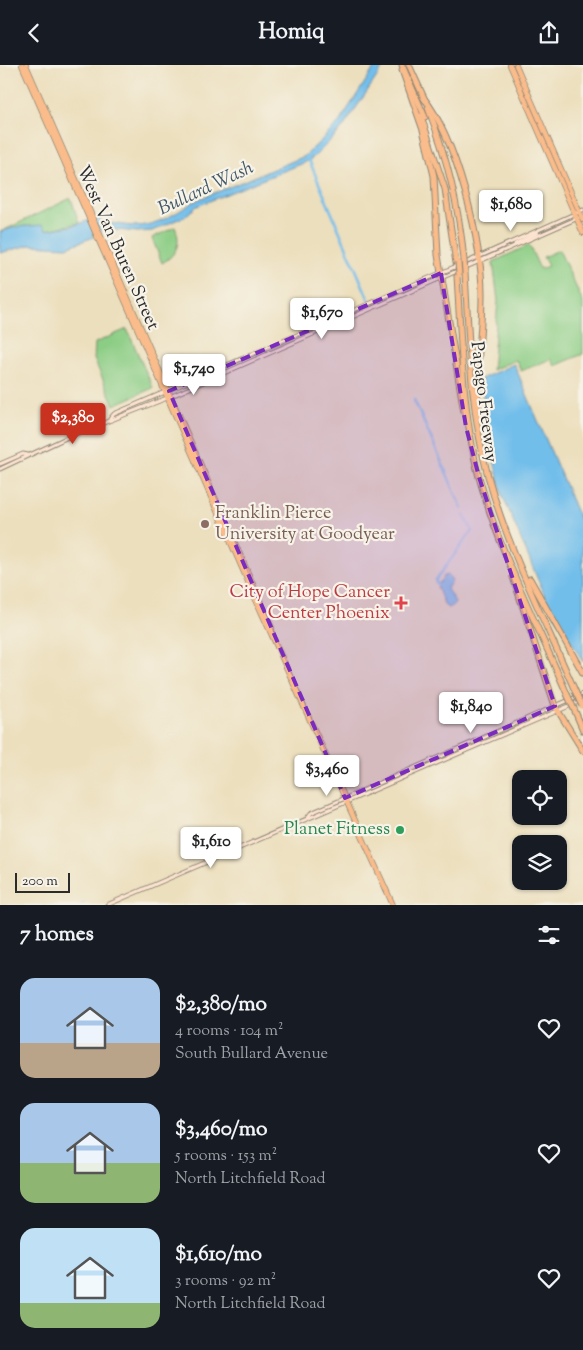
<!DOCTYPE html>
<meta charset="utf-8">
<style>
:root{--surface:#171b24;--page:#20242c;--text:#f1f3f6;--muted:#9ea1a6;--accent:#c8321e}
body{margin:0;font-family:"Sorts Mill Goudy",serif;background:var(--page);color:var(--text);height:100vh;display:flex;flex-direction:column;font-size:19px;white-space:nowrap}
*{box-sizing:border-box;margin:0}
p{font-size:16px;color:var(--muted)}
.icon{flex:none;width:28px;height:28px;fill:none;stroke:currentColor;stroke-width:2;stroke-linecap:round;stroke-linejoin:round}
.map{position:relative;height:840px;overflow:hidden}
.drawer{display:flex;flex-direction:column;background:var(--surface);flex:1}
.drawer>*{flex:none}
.buttons{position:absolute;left:512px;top:705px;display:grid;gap:10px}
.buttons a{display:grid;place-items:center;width:55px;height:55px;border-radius:10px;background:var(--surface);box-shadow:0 1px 4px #0004;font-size:25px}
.scale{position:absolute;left:15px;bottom:12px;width:55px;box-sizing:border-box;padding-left:5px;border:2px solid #2b2b2b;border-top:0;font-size:14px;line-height:18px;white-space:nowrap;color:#2b2b2b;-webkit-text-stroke:4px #f7f3e8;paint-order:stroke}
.price{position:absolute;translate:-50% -42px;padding:0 11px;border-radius:5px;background:#fff;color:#222;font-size:16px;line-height:32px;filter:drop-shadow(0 1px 2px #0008)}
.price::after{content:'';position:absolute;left:50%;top:30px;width:15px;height:11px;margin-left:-8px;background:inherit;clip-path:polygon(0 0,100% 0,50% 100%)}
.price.active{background:var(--accent);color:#fff}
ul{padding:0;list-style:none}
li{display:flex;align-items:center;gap:15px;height:125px;padding:0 20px}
li span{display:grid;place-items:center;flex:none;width:140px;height:100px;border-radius:15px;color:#555}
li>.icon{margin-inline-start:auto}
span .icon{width:60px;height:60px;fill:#fffc;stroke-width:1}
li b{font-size:21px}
h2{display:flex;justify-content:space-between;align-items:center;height:60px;padding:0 20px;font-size:21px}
header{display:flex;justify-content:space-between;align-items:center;height:65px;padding:0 20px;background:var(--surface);font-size:22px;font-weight:700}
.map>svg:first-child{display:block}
</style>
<header><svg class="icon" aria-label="back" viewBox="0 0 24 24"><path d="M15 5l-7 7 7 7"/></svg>Homiq<svg class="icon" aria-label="share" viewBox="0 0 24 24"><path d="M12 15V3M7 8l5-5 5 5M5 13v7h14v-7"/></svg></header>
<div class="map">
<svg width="583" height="840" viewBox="0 0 583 840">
<rect width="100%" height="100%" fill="#f7f3e8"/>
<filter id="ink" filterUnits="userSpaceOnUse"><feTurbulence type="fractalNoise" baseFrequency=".02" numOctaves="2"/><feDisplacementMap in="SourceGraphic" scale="10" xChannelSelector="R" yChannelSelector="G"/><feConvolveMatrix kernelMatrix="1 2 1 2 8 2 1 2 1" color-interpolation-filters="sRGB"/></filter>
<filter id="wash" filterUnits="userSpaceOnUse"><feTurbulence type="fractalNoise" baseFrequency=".0096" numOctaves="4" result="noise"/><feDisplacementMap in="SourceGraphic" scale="20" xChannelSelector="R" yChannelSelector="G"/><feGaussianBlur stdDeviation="1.12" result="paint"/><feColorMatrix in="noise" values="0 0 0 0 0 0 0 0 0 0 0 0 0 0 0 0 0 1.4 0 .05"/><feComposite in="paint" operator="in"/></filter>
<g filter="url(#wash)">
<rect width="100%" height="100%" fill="#ecdfbd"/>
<!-- green -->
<g fill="#8ccd85" stroke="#5c7c58">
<path d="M 71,133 L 79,158 L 46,165 L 25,161 L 0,167 Z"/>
<path d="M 175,162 C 182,179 176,190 162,198 L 152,173 Z"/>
<path d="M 529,180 L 540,204 L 548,201 L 543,192 L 559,185 L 583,237 L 583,289 L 555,301 L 551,294 L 521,306 L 516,295 L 492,305 L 498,236 L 493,197 Z"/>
<path d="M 127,264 L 153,323 L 114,340 L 94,294 L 95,278 Z"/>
</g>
<!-- water -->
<g fill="#71beeb" stroke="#4e748b">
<path d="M 376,0 L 388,0 L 386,2 L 384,1 L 342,64 L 315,91 L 306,97 L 197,141 L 185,151 L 152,166 L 137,167 L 108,164 L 101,166 L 100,164 L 92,167 L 94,172 L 67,182 L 30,180 L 0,188 L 0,167 L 16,162 L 43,160 L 46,165 L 72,161 L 99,152 L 103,160 C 113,156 124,161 134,161 C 157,161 177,148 195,136 L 305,91 L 338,59 Z"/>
<path d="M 514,299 L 583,462 L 583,597 L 546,534 L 502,429 L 489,375 L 481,314 Z"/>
<path d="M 448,510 L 452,515 L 447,524 L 455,537 L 454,540 L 449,543 L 445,541 L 437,522 L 444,511 Z"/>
</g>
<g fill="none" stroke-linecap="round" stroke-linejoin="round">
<!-- stream -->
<path stroke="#71beeb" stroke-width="1" d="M 82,839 L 84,838"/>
<!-- canal -->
<g stroke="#71beeb" stroke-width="2.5">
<path d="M 309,95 L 369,235"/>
<path d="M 414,335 L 462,443"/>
<path d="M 464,450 L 472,465"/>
<path d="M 438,519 L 435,516 L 472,466"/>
</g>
</g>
</g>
<g filter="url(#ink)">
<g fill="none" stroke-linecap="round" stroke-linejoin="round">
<defs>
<g id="secondary">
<path d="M 515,179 L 537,168 L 538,165"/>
<path d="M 465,198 L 583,145"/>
<path d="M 110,354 L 114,349 L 459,200"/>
<path d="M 0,399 L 23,389 L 28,390"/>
<path d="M 0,404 L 68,372 L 167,333 L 578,153"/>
<path d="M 308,752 L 311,748 L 583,629"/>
<path d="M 107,840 L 583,635"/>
</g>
<g id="primary">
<path d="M 22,0 L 256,535 L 393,840"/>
<path d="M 26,0 L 272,563 L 272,568"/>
<path d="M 510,0 L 583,168"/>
<path d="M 516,0 L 583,155"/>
</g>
<g id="highway">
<path d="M 402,0 L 425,52"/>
<path d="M 409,0 L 425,35"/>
<path d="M 402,5 L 423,65 L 434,111 L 438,190 L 464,347"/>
<path d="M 423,32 C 456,72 483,179 482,231 C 482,271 474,312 479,353"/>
<path d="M 428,43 C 447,92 459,142 464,195"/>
<path d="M 421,51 L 445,124 L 456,198"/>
<path d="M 465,207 C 469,275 470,345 488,411 C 508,485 545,556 575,626"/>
<path d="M 457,211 C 461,274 462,338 476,400 C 495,479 535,554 567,629"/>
<path d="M 513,512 L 555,641 L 583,686"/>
<path d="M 530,514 L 583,608"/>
<path d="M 574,644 L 583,665"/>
</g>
</defs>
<!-- secondary casing -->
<use href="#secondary" stroke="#8c8574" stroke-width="5"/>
<!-- primary casing -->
<use href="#primary" stroke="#8c8574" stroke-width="6"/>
<!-- highway casing -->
<use href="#highway" stroke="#8c8574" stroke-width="7"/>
<!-- secondary -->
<use href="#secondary" stroke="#fde4d1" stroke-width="3"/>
<!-- primary -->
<use href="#primary" stroke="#fabc8b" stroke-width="4.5"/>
<!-- highway -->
<use href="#highway" stroke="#fabc8b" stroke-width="5"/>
<defs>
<g id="highway-bridge">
<path d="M 464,195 L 465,207"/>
<path d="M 458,197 L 459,210"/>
<path d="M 575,626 L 582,641"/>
<path d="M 567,629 L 574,644"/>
</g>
</defs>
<!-- highway-bridge casing -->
<use href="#highway-bridge" stroke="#8c8574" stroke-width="7" stroke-linecap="butt"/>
<!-- highway-bridge -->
<use href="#highway-bridge" stroke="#fabc8b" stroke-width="5"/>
</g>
</g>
<!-- marked area -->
<path fill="#7b2cbf" fill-opacity="0.2" stroke="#7b2cbf" stroke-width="4" stroke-dasharray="10 6" stroke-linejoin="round" d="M 441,208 L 466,362 L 479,412 L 555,641 L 345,733 L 169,326 Z"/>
<!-- markers -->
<circle fill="#8d6e63" stroke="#f7f3e8" stroke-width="2" cx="205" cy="459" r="5"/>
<path fill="#e0444e" stroke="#f7f3e8" stroke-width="2" d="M398.5 530.5h5v5h5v5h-5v5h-5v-5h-5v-5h5z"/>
<circle fill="#2e9e5b" stroke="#f7f3e8" stroke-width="2" cx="400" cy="765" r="5"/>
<g text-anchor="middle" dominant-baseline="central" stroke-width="4.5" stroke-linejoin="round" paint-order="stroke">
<!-- street labels -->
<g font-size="18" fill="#2b2b2b" stroke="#f7f3e8">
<text transform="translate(117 183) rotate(66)">West Van Buren Street</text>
<text transform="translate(483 337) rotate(83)">Papago Freeway</text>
</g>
<!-- education labels -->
<g font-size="18" fill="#785e54" stroke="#f7f3e8" text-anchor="start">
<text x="215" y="449">Franklin Pierce<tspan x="215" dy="21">University at Goodyear</tspan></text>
</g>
<!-- health labels -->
<g font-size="18" fill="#be3a42" stroke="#f7f3e8" text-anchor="end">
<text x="390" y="528">City of Hope Cancer<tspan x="390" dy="21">Center Phoenix</tspan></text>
</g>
<!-- leisure labels -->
<g font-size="18" fill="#27864d" stroke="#f7f3e8" text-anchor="end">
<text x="390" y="765">Planet Fitness</text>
</g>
<!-- water labels -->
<g font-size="19" font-style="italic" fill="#405765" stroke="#f7f3e8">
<text transform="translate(206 124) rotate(-25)">Bullard Wash</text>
</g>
</g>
</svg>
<div class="buttons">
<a><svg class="icon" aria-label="locate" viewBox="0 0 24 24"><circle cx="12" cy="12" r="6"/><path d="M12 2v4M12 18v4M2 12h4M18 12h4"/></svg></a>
<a><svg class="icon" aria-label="layers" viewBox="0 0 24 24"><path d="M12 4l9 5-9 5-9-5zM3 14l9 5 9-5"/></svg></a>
</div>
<div class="scale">200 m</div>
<b class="price" style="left:511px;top:167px">$1,680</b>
<b class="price" style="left:322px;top:275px">$1,670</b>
<b class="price" style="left:194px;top:331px">$1,740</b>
<b class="price active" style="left:73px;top:380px">$2,380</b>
<b class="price" style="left:471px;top:669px">$1,840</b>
<b class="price" style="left:327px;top:732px">$3,460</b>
<b class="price" style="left:211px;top:804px">$1,610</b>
</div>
<section class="drawer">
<h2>7 homes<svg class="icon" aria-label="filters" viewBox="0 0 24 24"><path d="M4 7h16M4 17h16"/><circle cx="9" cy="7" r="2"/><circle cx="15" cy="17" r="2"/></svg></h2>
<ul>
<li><span style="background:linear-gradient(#a9c7e8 65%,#b9a48a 0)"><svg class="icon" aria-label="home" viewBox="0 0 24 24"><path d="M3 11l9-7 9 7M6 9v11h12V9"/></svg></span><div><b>$2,380/mo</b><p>4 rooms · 104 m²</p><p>South Bullard Avenue</p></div><svg class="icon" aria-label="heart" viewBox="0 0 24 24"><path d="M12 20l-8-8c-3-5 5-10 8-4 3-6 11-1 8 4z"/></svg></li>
<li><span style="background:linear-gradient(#a9c7e8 60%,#8fb573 0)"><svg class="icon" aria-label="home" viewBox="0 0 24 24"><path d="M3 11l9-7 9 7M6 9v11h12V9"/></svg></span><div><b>$3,460/mo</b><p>5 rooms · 153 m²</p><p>North Litchfield Road</p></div><svg class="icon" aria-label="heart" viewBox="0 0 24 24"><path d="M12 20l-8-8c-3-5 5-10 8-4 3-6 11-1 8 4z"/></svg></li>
<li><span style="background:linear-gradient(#bfe0f5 75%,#8fb573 0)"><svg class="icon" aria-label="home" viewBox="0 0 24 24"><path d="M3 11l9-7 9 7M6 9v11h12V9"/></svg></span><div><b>$1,610/mo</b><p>3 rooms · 92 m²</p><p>North Litchfield Road</p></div><svg class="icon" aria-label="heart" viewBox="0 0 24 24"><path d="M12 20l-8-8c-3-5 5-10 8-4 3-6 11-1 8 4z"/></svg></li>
</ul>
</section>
